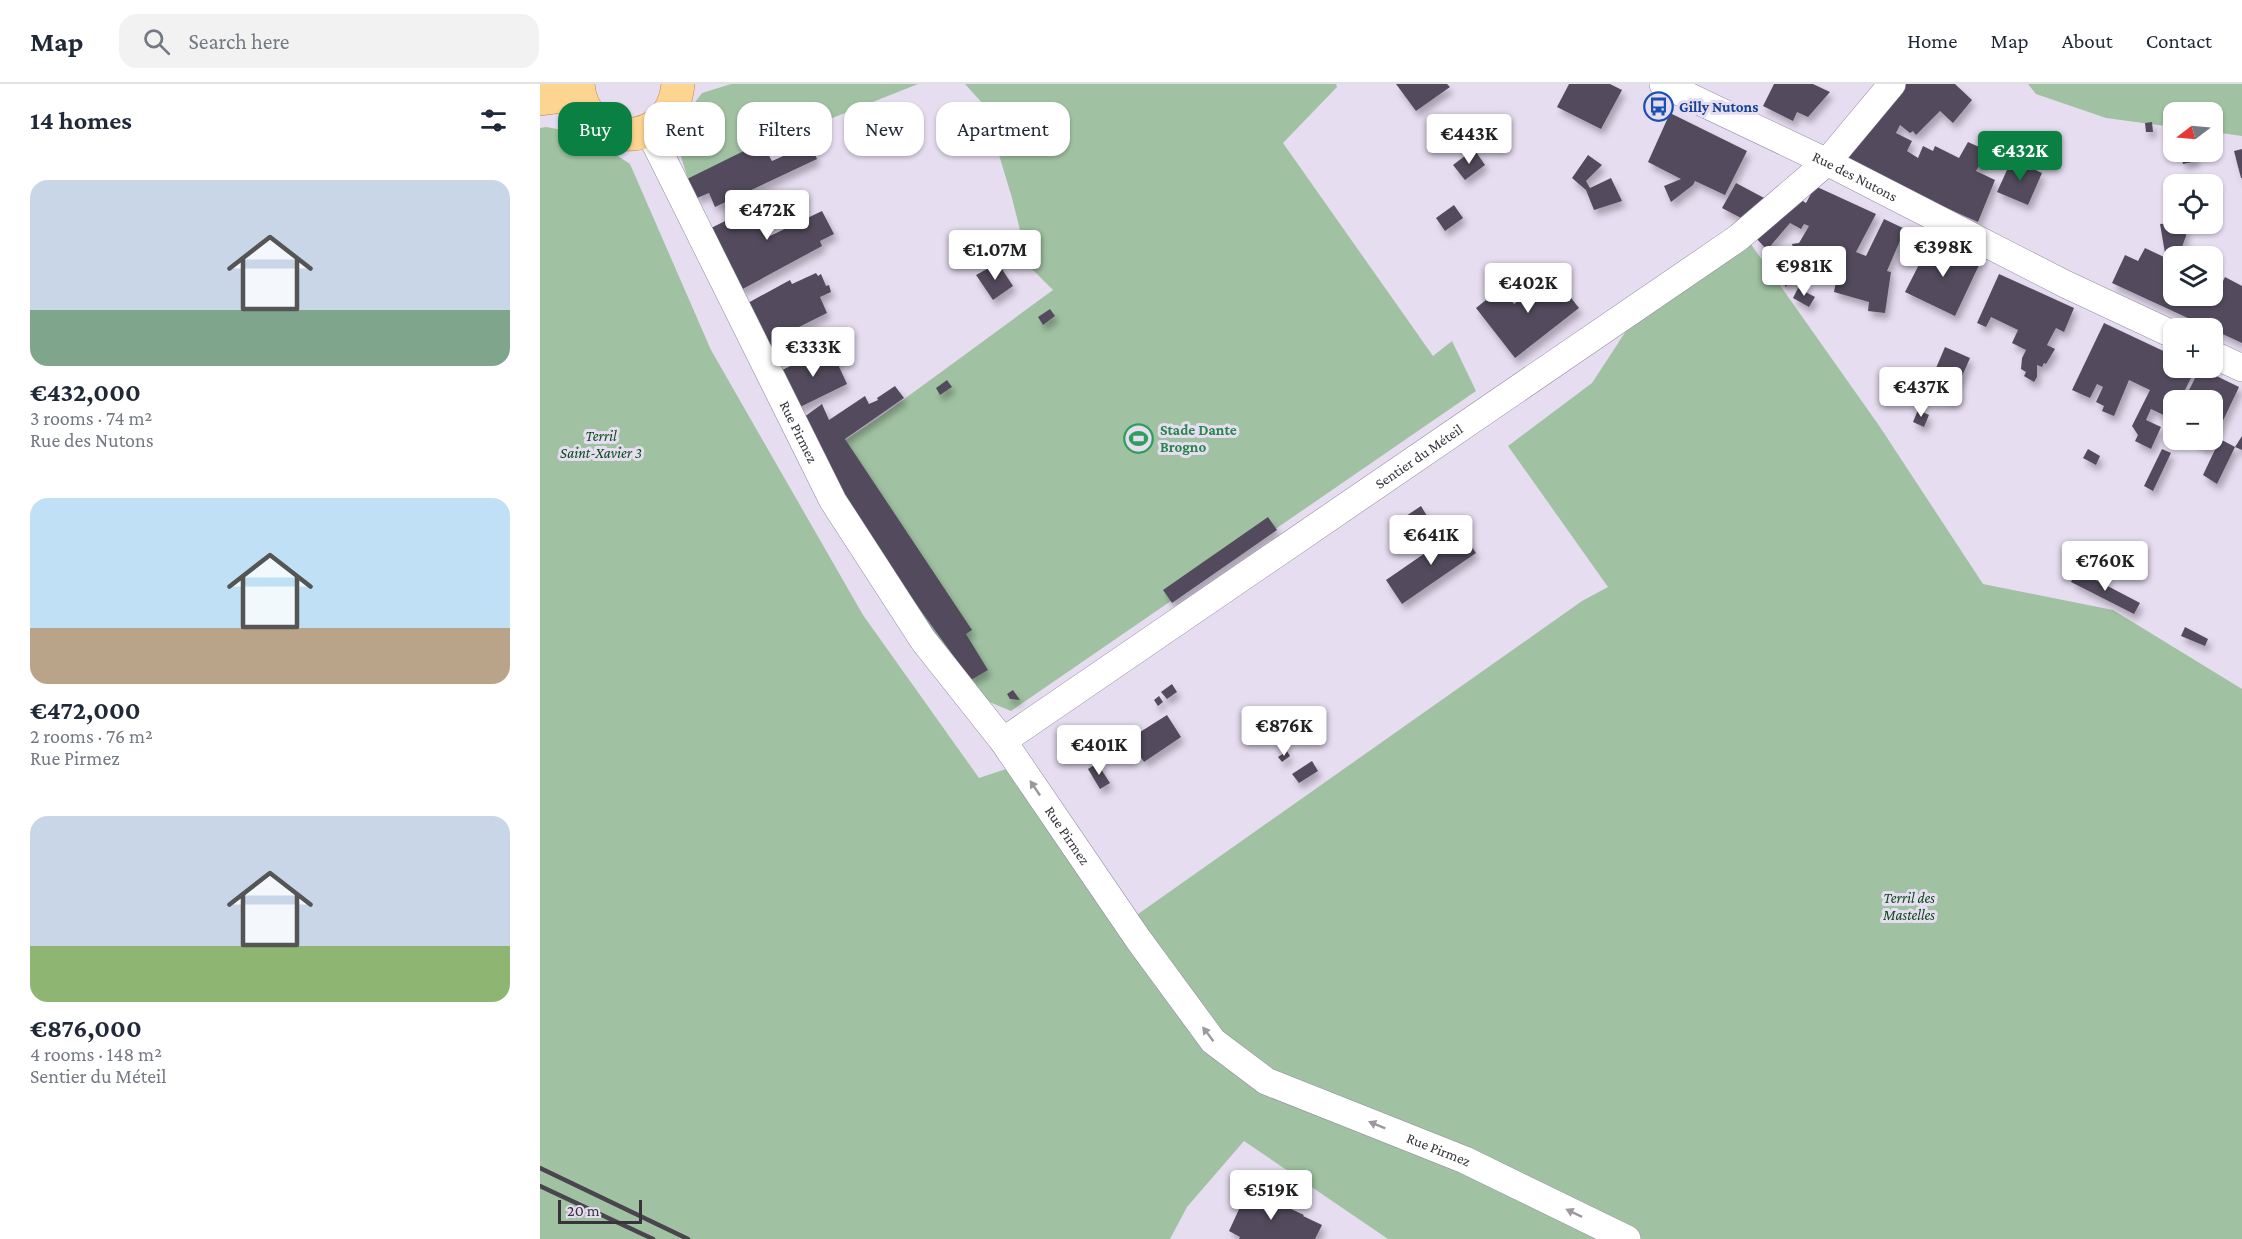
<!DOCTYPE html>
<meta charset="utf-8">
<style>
:root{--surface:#fff;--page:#f2f2f3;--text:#1f2937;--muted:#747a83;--line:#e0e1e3;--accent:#0b8043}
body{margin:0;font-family:"Crimson Pro",serif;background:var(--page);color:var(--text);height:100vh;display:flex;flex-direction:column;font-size:22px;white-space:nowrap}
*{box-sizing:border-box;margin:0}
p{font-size:20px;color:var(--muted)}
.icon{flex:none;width:33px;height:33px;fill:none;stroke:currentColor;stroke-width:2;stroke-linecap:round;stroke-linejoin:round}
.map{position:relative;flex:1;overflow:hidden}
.details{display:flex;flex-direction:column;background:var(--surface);width:540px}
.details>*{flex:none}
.banner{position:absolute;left:18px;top:18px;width:570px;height:54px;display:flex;gap:12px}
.needle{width:39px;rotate:254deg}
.buttons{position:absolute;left:1623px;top:18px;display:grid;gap:12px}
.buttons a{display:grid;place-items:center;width:60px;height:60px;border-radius:12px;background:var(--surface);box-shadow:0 2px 4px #0004;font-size:30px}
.scale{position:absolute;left:18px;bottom:15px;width:84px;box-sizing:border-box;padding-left:6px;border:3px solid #37333b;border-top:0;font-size:16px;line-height:21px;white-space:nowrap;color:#37333b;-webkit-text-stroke:4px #e7ddf1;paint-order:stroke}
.price{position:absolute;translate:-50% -51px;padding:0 14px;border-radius:6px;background:#fff;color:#222;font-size:20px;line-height:39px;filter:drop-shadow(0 2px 3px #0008)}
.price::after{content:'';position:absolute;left:50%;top:36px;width:18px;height:14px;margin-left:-9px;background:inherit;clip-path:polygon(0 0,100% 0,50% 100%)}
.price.on{background:var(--accent);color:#fff}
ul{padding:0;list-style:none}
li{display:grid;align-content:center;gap:12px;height:318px;padding:0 30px}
li span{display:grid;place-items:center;height:186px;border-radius:18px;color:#555}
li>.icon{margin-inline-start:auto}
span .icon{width:108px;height:108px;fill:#fffc;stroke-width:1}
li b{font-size:26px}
h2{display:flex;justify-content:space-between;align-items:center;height:72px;padding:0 30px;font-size:26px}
.chip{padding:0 21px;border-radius:18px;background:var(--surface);box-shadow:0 2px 4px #0004;font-size:21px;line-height:54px}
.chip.on{background:var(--accent);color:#fff}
header{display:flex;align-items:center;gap:36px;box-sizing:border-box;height:84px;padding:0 30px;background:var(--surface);border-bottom:2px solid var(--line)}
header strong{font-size:28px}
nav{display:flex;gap:33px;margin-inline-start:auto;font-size:21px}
.search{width:420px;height:54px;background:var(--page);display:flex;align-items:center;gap:15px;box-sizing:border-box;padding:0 21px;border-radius:18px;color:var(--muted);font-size:22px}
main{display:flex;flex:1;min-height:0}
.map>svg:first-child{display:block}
</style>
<header>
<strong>Map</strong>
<div class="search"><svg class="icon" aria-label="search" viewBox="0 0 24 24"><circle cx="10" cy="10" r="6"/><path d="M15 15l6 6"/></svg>Search here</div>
<nav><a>Home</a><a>Map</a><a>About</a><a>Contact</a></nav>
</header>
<main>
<section class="details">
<h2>14 homes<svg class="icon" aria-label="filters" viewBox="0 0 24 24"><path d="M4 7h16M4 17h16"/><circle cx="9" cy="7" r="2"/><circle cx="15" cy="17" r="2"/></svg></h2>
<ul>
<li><span style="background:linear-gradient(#c9d6e8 70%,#7fa58c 0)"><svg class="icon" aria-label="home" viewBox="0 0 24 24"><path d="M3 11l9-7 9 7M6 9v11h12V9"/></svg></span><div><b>€432,000</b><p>3 rooms · 74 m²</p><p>Rue des Nutons</p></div></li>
<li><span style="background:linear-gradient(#bfe0f5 70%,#b9a48a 0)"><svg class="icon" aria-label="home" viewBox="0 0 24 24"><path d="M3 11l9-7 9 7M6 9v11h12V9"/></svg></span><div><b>€472,000</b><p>2 rooms · 76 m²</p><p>Rue Pirmez</p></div></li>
<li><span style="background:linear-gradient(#c9d6e8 70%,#8fb573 0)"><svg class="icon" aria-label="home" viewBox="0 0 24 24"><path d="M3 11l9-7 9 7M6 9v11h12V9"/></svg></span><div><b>€876,000</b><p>4 rooms · 148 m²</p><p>Sentier du Méteil</p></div></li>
</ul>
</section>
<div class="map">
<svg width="1702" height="1155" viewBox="0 0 1702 1155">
<defs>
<filter id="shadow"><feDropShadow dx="3.5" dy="6" stdDeviation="3" flood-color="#0004"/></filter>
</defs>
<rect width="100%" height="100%" fill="#e7ddf1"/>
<!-- green -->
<g fill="#a0c2a2">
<path d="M 191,0 L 378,0 L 187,76 L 148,95 L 133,47 L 162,9 Z"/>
<path d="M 425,0 L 796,0 L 797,3 L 743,59 L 893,272 L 912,257 L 936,307 L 471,627 L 423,607 L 279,374 L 341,332 L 513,206 L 489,182 L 472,114 L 444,21 Z"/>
<path d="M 1488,0 L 1702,0 L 1702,52 L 1673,48 L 1672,28 L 1634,28 L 1633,43 L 1566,34 L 1496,10 Z"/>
<path d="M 6,43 L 45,50 L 90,80 L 171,266 L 323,531 L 439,694 L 466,685 L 591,835 L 1042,517 L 1068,503 L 968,362 L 1052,299 L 1086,247 L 1077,237 L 1208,156 L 1340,343 L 1443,500 L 1573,526 L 1702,605 L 1702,1155 L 848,1155 L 704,1057 L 647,1123 L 630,1155 L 0,1155 L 0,44 Z"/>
</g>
<!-- building -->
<g fill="#534c5d" filter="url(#shadow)">
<path d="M 856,0 L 907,0 L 910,3 L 876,27 Z"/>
<path d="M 1029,0 L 1070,0 L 1082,6 L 1061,45 L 1017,23 Z"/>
<path d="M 1234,0 L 1273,0 L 1290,8 L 1268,33 L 1257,28 L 1253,37 L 1223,22 Z"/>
<path d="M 1364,0 L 1415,0 L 1432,16 L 1413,39 L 1400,27 L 1376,51 L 1373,47 L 1370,49 L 1360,41 L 1356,49 L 1372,57 L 1367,67 L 1378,74 L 1383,62 L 1393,67 L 1395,62 L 1419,74 L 1428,58 L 1448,67 L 1436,87 L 1455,96 L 1438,138 L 1377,111 L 1309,77 L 1306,69 Z"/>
<path d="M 1130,29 L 1207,67 L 1185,111 L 1155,97 L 1153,101 L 1131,118 L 1124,102 L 1141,95 L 1108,78 Z"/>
<path d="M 1612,38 L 1613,48 L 1606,48 L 1605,39 Z"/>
<path d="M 218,60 L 224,72 L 228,70 L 232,77 L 270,60 L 277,75 L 175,123 L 169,109 L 157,114 L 147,95 Z"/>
<path d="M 934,65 L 945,81 L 925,96 L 913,81 Z"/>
<path d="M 1702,65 L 1702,94 L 1701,94 L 1694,67 Z"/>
<path d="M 1655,68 L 1657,77 L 1643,80 L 1641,70 Z"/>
<path d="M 1048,71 L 1062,81 L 1046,97 L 1050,104 L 1071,94 L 1082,117 L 1054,126 L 1046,106 L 1032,94 Z"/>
<path d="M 1472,75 L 1502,89 L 1488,121 L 1457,108 Z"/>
<path d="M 1196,99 L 1226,115 L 1201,134 L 1182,124 Z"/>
<path d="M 1275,102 L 1336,130 L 1316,168 L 1326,172 L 1344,135 L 1365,145 L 1347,187 L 1351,188 L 1345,229 L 1328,227 L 1329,218 L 1294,208 L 1297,193 L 1304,194 L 1306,185 L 1287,175 L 1281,189 L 1270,184 L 1266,191 L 1263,189 L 1256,200 L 1250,196 L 1246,203 L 1235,188 L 1239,184 L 1235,177 L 1244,170 L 1248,174 L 1254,168 L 1252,160 L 1259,159 L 1269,142 L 1264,140 L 1261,145 L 1250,139 L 1227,166 L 1216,154 L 1258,114 L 1266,119 Z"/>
<path d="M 244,108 L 252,124 L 224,139 L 230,152 L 282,127 L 294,150 L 280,157 L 282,162 L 199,207 L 171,144 Z"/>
<path d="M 914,121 L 923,134 L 905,147 L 896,134 Z"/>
<path d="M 1634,139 L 1645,140 L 1646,152 L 1639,171 L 1643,172 L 1634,172 L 1634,212 L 1675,213 L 1685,193 L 1702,202 L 1702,259 L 1572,199 L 1585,171 L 1598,177 L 1605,164 L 1624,173 L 1625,169 L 1620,140 Z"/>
<path d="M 1391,157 L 1440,179 L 1415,232 L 1365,208 Z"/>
<path d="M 458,179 L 473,202 L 453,216 L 436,191 Z"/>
<path d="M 276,189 L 278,192 L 281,190 L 286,202 L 289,201 L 291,208 L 280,213 L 287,229 L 253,246 L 261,261 L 231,276 L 206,220 L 250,196 L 252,200 Z"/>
<path d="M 1012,190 L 1039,224 L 975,274 L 936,224 L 961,204 L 974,220 Z"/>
<path d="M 1459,190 L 1534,224 L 1524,248 L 1516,244 L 1509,257 L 1507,261 L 1515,265 L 1506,280 L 1504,279 L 1502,283 L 1497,281 L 1497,293 L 1494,298 L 1484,292 L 1486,288 L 1481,285 L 1482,274 L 1486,266 L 1472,259 L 1478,246 L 1451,233 L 1446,243 L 1437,239 Z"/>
<path d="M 1258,204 L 1275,213 L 1269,223 L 1253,214 Z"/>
<path d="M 510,225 L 515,232 L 503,241 L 498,233 Z"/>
<path d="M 1564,239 L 1634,272 L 1634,284 L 1656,284 L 1640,316 L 1634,316 L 1632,335 L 1611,325 L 1606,336 L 1621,343 L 1611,365 L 1595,357 L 1598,351 L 1592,342 L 1610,306 L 1589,296 L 1574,332 L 1562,327 L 1564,322 L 1556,318 L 1563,303 L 1557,300 L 1550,314 L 1532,306 Z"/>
<path d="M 290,263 L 307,300 L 256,325 L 238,288 Z"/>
<path d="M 1405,263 L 1430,274 L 1416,306 L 1420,307 L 1415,317 L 1387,305 Z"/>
<path d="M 1660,284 L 1699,303 L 1669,366 L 1649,356 L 1672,356 L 1672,316 L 1644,316 Z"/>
<path d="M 407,296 L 412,303 L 400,311 L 396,304 Z"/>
<path d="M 355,302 L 364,314 L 305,355 L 432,546 L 426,550 L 448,586 L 431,596 L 363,502 L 279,374 L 260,336 L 282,320 L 289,336 L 325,312 L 329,320 L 338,316 L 337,314 Z"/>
<path d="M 1378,326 L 1389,331 L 1384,343 L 1373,338 Z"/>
<path d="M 1702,352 L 1702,366 L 1695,363 Z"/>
<path d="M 1680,355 L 1695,363 L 1677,400 L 1663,391 Z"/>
<path d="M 1548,365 L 1560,372 L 1556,381 L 1543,374 Z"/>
<path d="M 1622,365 L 1631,369 L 1613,407 L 1604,402 Z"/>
<path d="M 881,422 L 887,432 L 873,442 L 866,432 Z"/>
<path d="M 728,433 L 737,446 L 632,519 L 623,506 Z"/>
<path d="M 920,445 L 936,469 L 862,520 L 846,496 Z"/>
<path d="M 1537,486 L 1600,519 L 1594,530 L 1531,498 Z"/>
<path d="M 1645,543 L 1668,555 L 1665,562 L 1641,552 Z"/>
<path d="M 632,600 L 637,608 L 627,615 L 621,608 Z"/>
<path d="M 473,606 L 480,616 L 470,615 L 467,610 Z"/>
<path d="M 619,612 L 623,618 L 618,622 L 614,616 Z"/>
<path d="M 627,631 L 641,653 L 604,678 L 589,655 Z"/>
<path d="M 747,667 L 750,672 L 742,678 L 738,673 Z"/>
<path d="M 772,677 L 778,687 L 759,699 L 752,690 Z"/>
<path d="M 557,679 L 570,699 L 560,705 L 548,685 Z"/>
<path d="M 712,1107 L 764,1131 L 763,1132 L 782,1141 L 775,1155 L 699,1155 L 700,1153 L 689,1147 L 700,1123 Z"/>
</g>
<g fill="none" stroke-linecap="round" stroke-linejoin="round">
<defs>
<g id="minor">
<path id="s1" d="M 1123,0 L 1287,78 L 1525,200 L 1634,251"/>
<path id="s2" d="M 109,47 L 293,417 L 383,556 L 463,657 L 598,855 L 673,957 L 726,997 L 925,1076 L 1087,1155"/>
<path d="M 1672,270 L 1702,284"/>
<path id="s3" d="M 463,657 L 1198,154 L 1287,78 L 1352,0"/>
</g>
<g id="major">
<path d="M 38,0 C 43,66 132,68 138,0"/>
<path d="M 0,15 L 39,10"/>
</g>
</defs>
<!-- minor casing -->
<use href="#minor" stroke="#948b9e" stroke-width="28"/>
<!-- major casing -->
<use href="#major" stroke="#b88943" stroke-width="34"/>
<!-- minor -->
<use href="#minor" stroke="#fff" stroke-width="27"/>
<!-- major -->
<use href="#major" stroke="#fed491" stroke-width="33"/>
<!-- rail -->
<g stroke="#49444d" stroke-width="4.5">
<path d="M 0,1084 L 148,1155"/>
<path d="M 0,1102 L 113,1155"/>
</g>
</g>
<!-- one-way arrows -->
<defs><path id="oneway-solid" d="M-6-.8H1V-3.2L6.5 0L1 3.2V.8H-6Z" transform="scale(1.5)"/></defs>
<g fill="#9b999d">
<use href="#oneway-solid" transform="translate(495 704) rotate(-124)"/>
<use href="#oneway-solid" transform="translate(668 950) rotate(-127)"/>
<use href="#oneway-solid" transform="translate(837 1041) rotate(-158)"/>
<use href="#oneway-solid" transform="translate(1034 1129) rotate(-154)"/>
</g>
<!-- icons -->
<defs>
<symbol id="bus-ring" viewBox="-11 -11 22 22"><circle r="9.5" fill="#e7ddf1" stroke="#1a4fb4" stroke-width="1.5"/><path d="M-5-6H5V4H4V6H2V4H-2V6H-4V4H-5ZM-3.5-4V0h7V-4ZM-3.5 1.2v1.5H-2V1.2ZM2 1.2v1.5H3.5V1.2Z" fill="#1a4fb4"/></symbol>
<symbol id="stadium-ring" viewBox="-11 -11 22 22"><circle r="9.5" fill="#e7ddf1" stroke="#2e9e5b" stroke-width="1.5"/><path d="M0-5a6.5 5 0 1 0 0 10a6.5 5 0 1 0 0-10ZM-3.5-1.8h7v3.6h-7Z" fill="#2e9e5b"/></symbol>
</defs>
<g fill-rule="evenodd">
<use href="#bus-ring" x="1102" y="6" width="33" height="33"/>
<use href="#stadium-ring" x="582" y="338" width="33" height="33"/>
</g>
<g text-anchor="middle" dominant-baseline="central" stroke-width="6" stroke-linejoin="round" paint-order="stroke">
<!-- transit labels -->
<g font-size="15" font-weight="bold" fill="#164399" stroke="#e7ddf1" text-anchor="start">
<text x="1139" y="23">Gilly Nutons</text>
</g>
<!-- street labels -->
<g font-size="15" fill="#37333b" stroke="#e7ddf1">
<text stroke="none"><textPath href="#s1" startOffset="213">Rue des Nutons</textPath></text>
<text stroke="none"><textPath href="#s2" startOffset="336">Rue Pirmez</textPath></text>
<text stroke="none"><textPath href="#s3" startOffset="504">Sentier du Méteil</textPath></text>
<text stroke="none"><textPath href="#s2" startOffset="822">Rue Pirmez</textPath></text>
<text stroke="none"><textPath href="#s2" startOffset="1326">Rue Pirmez</textPath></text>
</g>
<!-- leisure labels -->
<g font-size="15" font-weight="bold" fill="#27864d" stroke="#e7ddf1" text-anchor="start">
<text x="620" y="346">Stade Dante<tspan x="620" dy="17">Brogno</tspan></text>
</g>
<!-- park labels -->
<g font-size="15" font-style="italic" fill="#054916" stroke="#e7ddf1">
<text x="61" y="352">Terril<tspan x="61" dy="17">Saint-Xavier 3</tspan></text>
<text x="1369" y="814">Terril des<tspan x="1369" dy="17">Mastelles</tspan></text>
</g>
</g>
</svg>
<div class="buttons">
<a><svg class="needle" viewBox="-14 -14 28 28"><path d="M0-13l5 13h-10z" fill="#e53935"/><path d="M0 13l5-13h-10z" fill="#747a83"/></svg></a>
<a><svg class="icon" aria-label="locate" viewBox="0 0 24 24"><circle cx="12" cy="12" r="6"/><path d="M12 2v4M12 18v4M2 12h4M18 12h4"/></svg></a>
<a><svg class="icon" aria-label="layers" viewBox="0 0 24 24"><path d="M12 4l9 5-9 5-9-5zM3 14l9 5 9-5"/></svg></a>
<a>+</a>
<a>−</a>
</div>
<div class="scale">20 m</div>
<b class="price" style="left:929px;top:81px">€443K</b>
<b class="price on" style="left:1480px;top:98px">€432K</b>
<b class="price" style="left:227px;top:157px">€472K</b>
<b class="price" style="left:1403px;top:194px">€398K</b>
<b class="price" style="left:455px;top:197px">€1.07M</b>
<b class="price" style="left:1264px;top:213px">€981K</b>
<b class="price" style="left:988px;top:230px">€402K</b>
<b class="price" style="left:273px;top:294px">€333K</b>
<b class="price" style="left:1381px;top:334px">€437K</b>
<b class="price" style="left:891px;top:482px">€641K</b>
<b class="price" style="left:1565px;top:508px">€760K</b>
<b class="price" style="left:744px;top:673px">€876K</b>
<b class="price" style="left:559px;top:692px">€401K</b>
<b class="price" style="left:731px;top:1137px">€519K</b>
<div class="banner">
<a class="chip on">Buy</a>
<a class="chip">Rent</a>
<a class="chip">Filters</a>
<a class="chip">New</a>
<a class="chip">Apartment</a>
</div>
</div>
</main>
